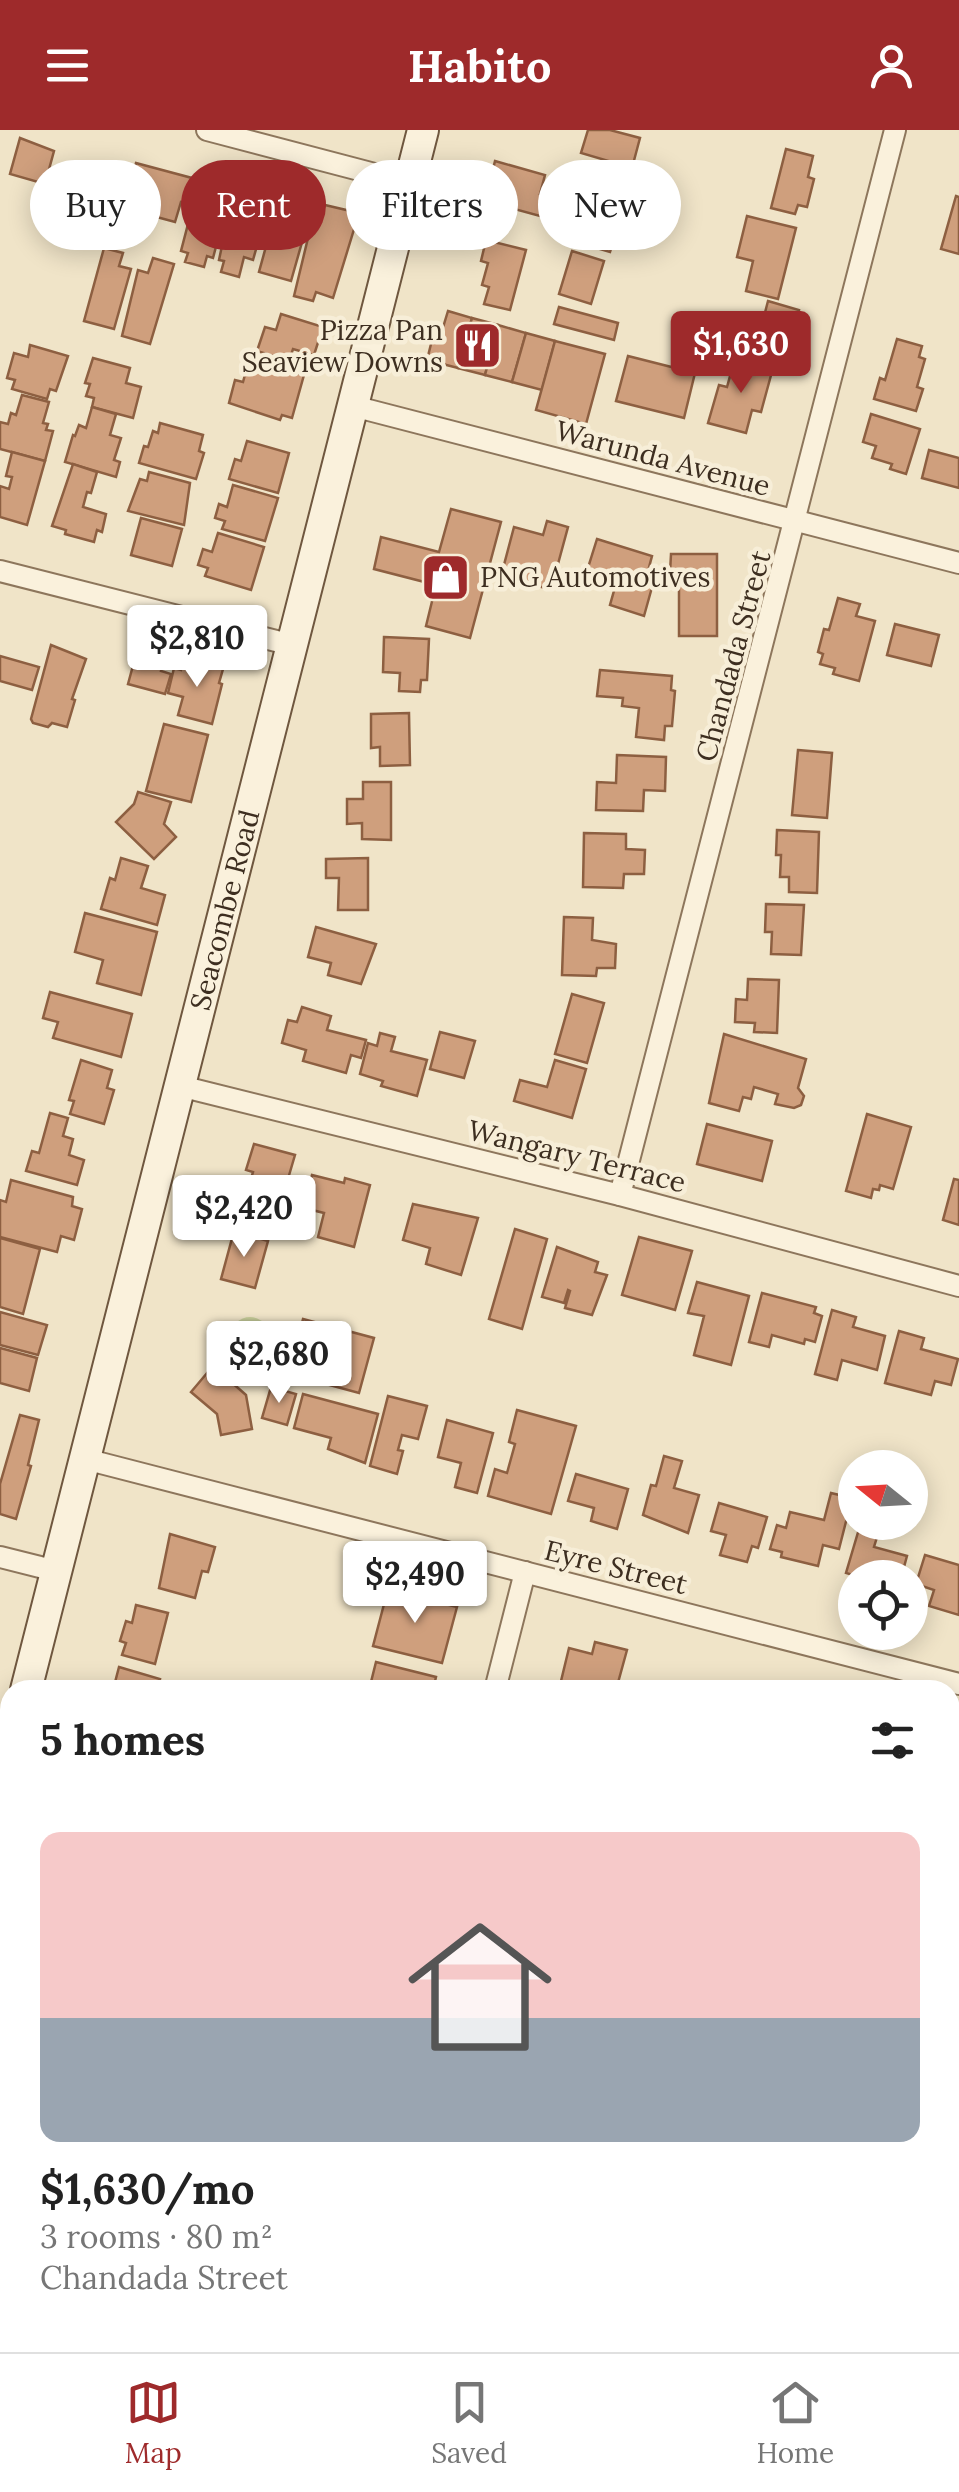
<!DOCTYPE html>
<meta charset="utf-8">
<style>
:root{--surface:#fff;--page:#f6f6f6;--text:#222;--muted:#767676;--line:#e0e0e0;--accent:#9e2a2b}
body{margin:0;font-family:Lora,serif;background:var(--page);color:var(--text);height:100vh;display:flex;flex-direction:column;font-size:38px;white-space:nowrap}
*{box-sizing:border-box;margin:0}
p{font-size:32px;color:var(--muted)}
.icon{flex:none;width:55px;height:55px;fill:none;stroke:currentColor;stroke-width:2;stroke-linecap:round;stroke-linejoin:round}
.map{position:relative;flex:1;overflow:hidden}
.drawer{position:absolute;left:0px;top:1550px;width:960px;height:672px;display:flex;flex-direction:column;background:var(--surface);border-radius:30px 30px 0 0;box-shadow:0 5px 25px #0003}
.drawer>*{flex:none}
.hud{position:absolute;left:30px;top:30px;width:900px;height:90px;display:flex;gap:20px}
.needle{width:65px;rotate:288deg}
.buttons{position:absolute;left:838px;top:1320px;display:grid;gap:20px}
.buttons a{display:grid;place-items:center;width:90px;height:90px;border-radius:50%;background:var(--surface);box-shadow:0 5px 25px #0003;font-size:50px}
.price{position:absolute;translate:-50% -85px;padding:0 22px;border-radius:10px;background:#fff;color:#222;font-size:32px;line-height:65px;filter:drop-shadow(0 2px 5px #0008)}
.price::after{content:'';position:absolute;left:50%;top:60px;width:30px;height:22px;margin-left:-15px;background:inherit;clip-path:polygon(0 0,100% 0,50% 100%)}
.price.selected{background:var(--accent);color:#fff}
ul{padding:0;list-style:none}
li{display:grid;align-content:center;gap:20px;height:530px;padding:0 40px}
li span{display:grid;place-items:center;height:310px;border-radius:20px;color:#555}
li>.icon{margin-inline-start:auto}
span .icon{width:180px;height:180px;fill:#fffc;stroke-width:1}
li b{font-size:42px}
h2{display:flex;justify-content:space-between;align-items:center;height:120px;padding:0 40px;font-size:42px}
.tag{padding:0 35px;border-radius:45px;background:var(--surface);box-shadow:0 5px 25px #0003;font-size:35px;line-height:90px}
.tag.selected{background:var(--accent);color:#fff}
header{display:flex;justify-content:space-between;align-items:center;height:130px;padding:0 40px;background:var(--accent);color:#fff;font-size:45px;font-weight:700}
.menu{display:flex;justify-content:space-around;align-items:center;height:140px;border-top:2px solid var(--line);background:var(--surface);font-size:28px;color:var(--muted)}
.menu a{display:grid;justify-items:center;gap:5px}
.menu .selected{color:var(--accent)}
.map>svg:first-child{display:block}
</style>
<header><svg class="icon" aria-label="menu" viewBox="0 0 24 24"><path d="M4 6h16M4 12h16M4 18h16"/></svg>Habito<svg class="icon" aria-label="person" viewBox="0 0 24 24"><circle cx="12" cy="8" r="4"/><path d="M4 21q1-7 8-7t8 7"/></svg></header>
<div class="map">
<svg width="959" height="2222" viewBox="0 0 959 2222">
<rect width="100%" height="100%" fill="#f0e4c8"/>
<!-- green -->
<circle fill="#c9cf9b" cx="250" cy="1206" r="19"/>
<!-- building -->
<g fill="#cf9f7d" stroke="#8d5f41" stroke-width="2.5">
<path d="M 588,0 L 610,0 L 640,8 L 632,38 L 581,23 Z"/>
<path d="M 20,8 L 54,21 L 45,54 L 10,44 Z"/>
<path d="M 786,19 L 813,26 L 808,47 L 814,49 L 807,77 L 798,75 L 795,84 L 771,78 Z"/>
<path d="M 495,31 L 545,45 L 540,64 L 545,65 L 540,86 L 485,71 Z"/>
<path d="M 136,33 L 192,48 L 186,73 L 181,72 L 175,92 L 131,80 L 136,62 L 129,60 Z"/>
<path d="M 590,43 L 625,52 L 617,82 L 622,83 L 610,122 L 579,113 L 585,88 L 578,86 Z"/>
<path d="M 200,48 L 232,56 L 213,128 L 207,126 L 204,137 L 185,132 L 188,123 L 181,121 Z"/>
<path d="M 239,57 L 271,66 L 253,130 L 244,127 L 239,147 L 221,142 L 224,131 L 219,130 L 234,59 L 239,61 Z"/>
<path d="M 280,65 L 312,77 L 291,151 L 259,142 Z"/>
<path d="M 956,66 L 959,67 L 959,124 L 941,119 Z"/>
<path d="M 325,75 L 359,83 L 333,168 L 316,162 L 313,171 L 294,166 L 315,79 L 323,80 Z"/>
<path d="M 747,86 L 796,98 L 778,169 L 746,161 L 753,131 L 737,127 Z"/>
<path d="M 486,110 L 526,120 L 510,180 L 484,174 L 489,157 L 482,155 L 488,133 L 481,131 Z"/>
<path d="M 104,118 L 123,123 L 119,136 L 131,139 L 114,199 L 84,191 Z"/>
<path d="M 572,121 L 604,131 L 591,174 L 559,164 Z"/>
<path d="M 153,128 L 174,134 L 150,214 L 122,206 L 138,140 L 148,143 Z"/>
<path d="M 768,171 L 799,180 L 784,234 L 728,219 L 736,191 L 761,198 Z"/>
<path d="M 559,177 L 618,193 L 614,210 L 554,194 Z"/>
<path d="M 448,181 L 472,188 L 458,238 L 427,230 L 434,202 L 441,204 Z"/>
<path d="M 281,184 L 323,197 L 314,225 L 293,219 L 289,231 L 257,221 L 265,197 L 276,200 Z"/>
<path d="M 472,188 L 498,195 L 485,245 L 458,238 Z"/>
<path d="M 498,195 L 526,203 L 512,252 L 485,245 Z"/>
<path d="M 526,203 L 555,211 L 542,260 L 512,252 Z"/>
<path d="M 897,209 L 922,216 L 919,227 L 925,229 L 917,257 L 923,259 L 916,281 L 874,269 L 880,248 L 885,250 Z"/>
<path d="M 555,211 L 605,224 L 586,294 L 536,280 Z"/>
<path d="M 30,215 L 68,226 L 56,261 L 50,259 L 47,269 L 12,259 L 15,250 L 7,248 L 14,223 L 28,227 Z"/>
<path d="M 628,226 L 695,243 L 684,288 L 616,271 Z"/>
<path d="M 93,228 L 130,238 L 126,253 L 141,257 L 133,288 L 92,277 L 94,268 L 86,266 L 90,254 L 85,253 Z"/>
<path d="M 735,228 L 773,238 L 761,282 L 752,280 L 746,303 L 708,293 L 719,255 L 727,257 Z"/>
<path d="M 249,230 L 304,245 L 292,288 L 282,285 L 280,290 L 229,273 L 235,250 L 243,252 Z"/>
<path d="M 22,265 L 49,272 L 43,293 L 48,294 L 46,300 L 53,301 L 45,331 L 0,319 L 0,292 L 8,294 L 11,283 L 16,285 Z"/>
<path d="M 92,277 L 116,284 L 110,305 L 121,308 L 114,330 L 120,332 L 116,347 L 65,332 L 73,305 L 75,306 L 79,295 L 86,298 Z"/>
<path d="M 871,284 L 920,299 L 906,344 L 890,339 L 892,334 L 872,328 L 876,316 L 863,312 Z"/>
<path d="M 160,293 L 203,305 L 199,321 L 204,323 L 196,349 L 139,333 L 144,316 L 148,317 L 153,301 L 158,303 Z"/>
<path d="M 247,311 L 289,323 L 278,363 L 229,349 L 235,329 L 241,331 Z"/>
<path d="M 929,320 L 959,328 L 959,358 L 922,348 Z"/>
<path d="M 12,322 L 45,331 L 27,395 L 0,387 L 0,356 L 9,359 L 12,347 L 6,346 Z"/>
<path d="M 73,334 L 97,342 L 91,363 L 87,362 L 83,377 L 106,384 L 102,402 L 97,400 L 94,412 L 65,404 L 66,400 L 52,396 Z"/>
<path d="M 149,342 L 190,353 L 184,395 L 128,381 L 140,349 L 147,351 Z"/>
<path d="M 233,355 L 278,368 L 265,411 L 222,399 L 225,391 L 215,388 L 219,374 L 227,377 Z"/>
<path d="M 451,379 L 501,392 L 470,508 L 426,496 L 436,455 L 374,439 L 381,407 L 439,422 Z"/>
<path d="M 141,388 L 182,399 L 172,436 L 131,425 Z"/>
<path d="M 547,391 L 568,397 L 555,445 L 549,443 L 545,458 L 501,446 L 514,397 L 543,405 Z"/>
<path d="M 218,403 L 264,417 L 251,460 L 205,446 L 208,438 L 198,435 L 203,419 L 212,422 Z"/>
<path d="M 597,409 L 652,426 L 648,441 L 656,443 L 644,486 L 610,475 L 617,450 L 587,441 Z"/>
<path d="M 671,424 L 717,424 L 717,506 L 679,506 L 679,442 L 670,443 Z"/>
<path d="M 838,468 L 860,474 L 856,486 L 875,491 L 859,551 L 833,544 L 835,538 L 820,534 L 823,524 L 818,522 L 824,499 L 829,500 Z"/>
<path d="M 895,494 L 939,505 L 931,536 L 887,525 Z"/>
<path d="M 384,507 L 429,509 L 427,550 L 421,550 L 420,562 L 399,561 L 400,543 L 383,542 Z"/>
<path d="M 51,515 L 86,529 L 72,569 L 75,570 L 67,597 L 52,593 L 48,597 L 33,593 L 31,589 Z"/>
<path d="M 138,517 L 166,525 L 161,541 L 171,544 L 165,564 L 128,554 Z"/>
<path d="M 0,526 L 39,537 L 32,560 L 0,551 Z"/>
<path d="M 184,528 L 223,539 L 219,553 L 222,554 L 212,594 L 178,585 L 183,567 L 168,563 L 174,538 L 181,540 Z"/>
<path d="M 600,540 L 672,546 L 671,560 L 675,561 L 672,596 L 665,596 L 664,610 L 636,607 L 639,578 L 622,576 L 623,568 L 597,566 Z"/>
<path d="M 409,583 L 410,635 L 380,636 L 380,617 L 371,618 L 371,584 Z"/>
<path d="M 164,594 L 208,605 L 191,672 L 146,661 Z"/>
<path d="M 798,620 L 832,623 L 827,688 L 792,685 Z"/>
<path d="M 617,625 L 666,627 L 665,661 L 644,660 L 643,681 L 596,680 L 597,652 L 616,653 Z"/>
<path d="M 363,652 L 391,652 L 391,710 L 362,709 L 362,693 L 347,694 L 347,669 L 363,669 Z"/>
<path d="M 138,662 L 171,672 L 164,694 L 176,707 L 154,729 L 116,692 L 134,674 Z"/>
<path d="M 777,700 L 819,702 L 817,763 L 789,762 L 789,747 L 780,747 L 781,725 L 776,725 Z"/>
<path d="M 584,703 L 626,704 L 626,719 L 645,720 L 644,744 L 624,744 L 623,758 L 583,757 Z"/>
<path d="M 121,728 L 148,736 L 141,758 L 165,765 L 157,795 L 101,779 L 110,748 L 115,750 Z"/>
<path d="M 368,728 L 368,780 L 338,780 L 339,748 L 326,748 L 326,729 Z"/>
<path d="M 766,774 L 804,775 L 801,825 L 771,824 L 772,802 L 765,802 Z"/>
<path d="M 85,783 L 157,802 L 141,865 L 97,853 L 103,830 L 75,822 Z"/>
<path d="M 564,787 L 593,788 L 592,810 L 616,814 L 615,838 L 597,838 L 596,846 L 562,845 Z"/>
<path d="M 316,797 L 376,814 L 361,854 L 328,845 L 331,833 L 308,827 Z"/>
<path d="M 748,849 L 779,850 L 777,903 L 754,902 L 755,893 L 735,892 L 736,869 L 747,870 Z"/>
<path d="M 50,862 L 132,884 L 121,927 L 53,908 L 58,892 L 43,888 Z"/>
<path d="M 572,864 L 604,873 L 587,933 L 555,924 Z"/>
<path d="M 302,877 L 331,886 L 327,900 L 366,910 L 361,928 L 351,925 L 346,943 L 303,931 L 306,920 L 282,913 L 288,890 L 297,892 Z"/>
<path d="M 440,902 L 475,911 L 464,948 L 430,939 Z"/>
<path d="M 380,903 L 395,907 L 391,921 L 427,930 L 417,966 L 381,956 L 383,951 L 360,944 L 368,913 L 377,916 Z"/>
<path d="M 724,904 L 806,929 L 798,958 L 804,966 L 801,975 L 794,978 L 775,974 L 778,964 L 754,957 L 751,969 L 743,967 L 739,981 L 709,973 Z"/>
<path d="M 81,930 L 112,940 L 107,958 L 114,960 L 104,994 L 70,984 L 74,971 L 69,970 Z"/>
<path d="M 555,930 L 586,939 L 572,988 L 514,971 L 520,950 L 547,957 Z"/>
<path d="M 50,983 L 68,988 L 63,1006 L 73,1009 L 69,1025 L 84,1030 L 77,1055 L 26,1041 L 32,1021 L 39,1023 Z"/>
<path d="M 867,984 L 911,997 L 893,1059 L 880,1055 L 879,1060 L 873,1059 L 871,1068 L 846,1061 Z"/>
<path d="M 707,994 L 772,1011 L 762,1051 L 697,1034 Z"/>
<path d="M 254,1014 L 295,1025 L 275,1093 L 234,1082 L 242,1056 L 248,1058 L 253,1042 L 246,1040 Z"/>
<path d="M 312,1045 L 344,1053 L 345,1048 L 370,1055 L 354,1117 L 318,1107 L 324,1083 L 304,1078 Z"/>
<path d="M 954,1049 L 959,1050 L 959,1095 L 943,1090 Z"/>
<path d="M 11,1050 L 73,1067 L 72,1076 L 82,1079 L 74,1110 L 61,1106 L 57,1122 L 0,1107 L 0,1070 L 6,1072 Z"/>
<path d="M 413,1074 L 478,1088 L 461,1145 L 426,1134 L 430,1118 L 403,1110 Z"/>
<path d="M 515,1099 L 547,1109 L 522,1199 L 489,1189 Z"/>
<path d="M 234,1101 L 268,1111 L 255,1158 L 221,1149 Z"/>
<path d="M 639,1107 L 692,1121 L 675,1180 L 622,1165 Z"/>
<path d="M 0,1108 L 40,1119 L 23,1184 L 0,1177 Z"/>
<path d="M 557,1117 L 598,1132 L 595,1142 L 607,1145 L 592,1185 L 565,1178 L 570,1161 L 568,1160 L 564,1173 L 542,1167 Z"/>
<path d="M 697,1152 L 749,1166 L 731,1235 L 694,1225 L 704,1186 L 688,1183 Z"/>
<path d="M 762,1163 L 816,1177 L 814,1183 L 822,1186 L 815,1212 L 805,1209 L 804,1214 L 772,1205 L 769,1217 L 749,1212 Z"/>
<path d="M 832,1180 L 856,1187 L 853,1197 L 885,1206 L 877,1240 L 842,1230 L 837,1250 L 815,1244 Z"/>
<path d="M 0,1182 L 47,1195 L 38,1225 L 0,1215 Z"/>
<path d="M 303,1189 L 374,1208 L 359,1263 L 289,1244 Z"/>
<path d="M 899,1201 L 924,1208 L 921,1219 L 958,1229 L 951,1255 L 935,1251 L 931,1265 L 885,1253 Z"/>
<path d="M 0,1218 L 37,1228 L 29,1261 L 0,1253 Z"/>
<path d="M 213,1236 L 246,1265 L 252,1299 L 221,1305 L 217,1284 L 191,1262 Z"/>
<path d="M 271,1257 L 296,1264 L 287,1295 L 262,1288 Z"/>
<path d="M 303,1264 L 378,1284 L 365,1333 L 328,1319 L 331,1308 L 294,1298 Z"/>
<path d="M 388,1266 L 427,1276 L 418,1309 L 402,1305 L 398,1320 L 403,1321 L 397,1344 L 370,1336 Z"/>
<path d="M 517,1280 L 576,1296 L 551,1384 L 488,1366 L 495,1339 L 507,1343 L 515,1314 L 509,1312 Z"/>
<path d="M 20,1285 L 39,1290 L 28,1335 L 31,1336 L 16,1389 L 0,1384 L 0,1354 Z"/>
<path d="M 447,1290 L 493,1303 L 477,1363 L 455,1357 L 461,1333 L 438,1327 Z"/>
<path d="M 664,1326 L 682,1331 L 674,1358 L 699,1365 L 688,1403 L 643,1385 L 651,1355 L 656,1356 Z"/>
<path d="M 576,1344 L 628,1359 L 617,1399 L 591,1391 L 594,1378 L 568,1371 Z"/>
<path d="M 831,1363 L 852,1368 L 839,1419 L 823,1415 L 818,1436 L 781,1427 L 782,1422 L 770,1419 L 777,1395 L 786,1398 L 790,1382 L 824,1390 Z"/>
<path d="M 719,1373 L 767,1387 L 758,1418 L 752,1416 L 747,1432 L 720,1425 L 726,1405 L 711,1401 Z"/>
<path d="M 859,1399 L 878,1404 L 874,1417 L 907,1426 L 901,1448 L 863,1448 L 846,1443 Z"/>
<path d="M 170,1404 L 215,1417 L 208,1442 L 202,1441 L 195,1468 L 159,1458 Z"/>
<path d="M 925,1425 L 959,1435 L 959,1485 L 929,1476 L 934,1460 L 916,1454 Z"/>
<path d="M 388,1459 L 457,1477 L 442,1533 L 373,1516 Z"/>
<path d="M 136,1475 L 168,1483 L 155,1534 L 122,1525 L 126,1513 L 120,1511 L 126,1491 L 132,1493 Z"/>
<path d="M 595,1512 L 627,1520 L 616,1560 L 594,1560 L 561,1551 L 569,1518 L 592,1524 Z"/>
<path d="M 376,1532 L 436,1547 L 433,1560 L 369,1560 Z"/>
<path d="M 119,1537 L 160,1549 L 157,1560 L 113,1560 Z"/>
<path d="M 950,1623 L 959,1626 L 959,1685 L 950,1683 Z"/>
<path d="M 959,1841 L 959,1908 L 952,1907 L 950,1914 L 950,1872 Z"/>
<path d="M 0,2047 L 10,2050 L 10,2088 L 0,2086 Z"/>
<path d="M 0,2176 L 10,2179 L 10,2212 L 99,2212 L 96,2222 L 15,2222 L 0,2218 Z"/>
<path d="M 175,2212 L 235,2212 L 233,2222 L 172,2222 Z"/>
<path d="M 611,2212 L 672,2212 L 670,2222 L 639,2222 Z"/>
<path d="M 680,2212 L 728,2212 L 741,2216 L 739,2222 L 677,2222 Z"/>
</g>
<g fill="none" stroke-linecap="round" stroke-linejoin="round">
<defs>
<g id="street">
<path d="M 207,0 L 409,53"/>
<path d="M 353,276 L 959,433"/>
<path d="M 0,441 L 292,515"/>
<path d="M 180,956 L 620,1065 L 959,1156"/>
<path d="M 620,1065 L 895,0"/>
<path d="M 85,1329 L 959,1554"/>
<path d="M 0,1427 L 56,1441"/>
<path d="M 495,1560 L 525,1442"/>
<path d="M 0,1905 L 10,1907"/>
<path d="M 950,2003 L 959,2007"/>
<path d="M 950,2102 L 959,2073"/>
<path d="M 772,2222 L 774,2212"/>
</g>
<g id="secondary">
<path id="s1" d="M 26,1560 L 423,0"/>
<path d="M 0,1663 L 10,1624"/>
</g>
</defs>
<!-- street casing -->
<use href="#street" stroke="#8d765c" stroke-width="24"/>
<!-- secondary casing -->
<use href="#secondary" stroke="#6f573f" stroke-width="34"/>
<!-- street -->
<use href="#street" stroke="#faf1dc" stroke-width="20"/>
<!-- secondary -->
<use href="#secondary" stroke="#faf1dc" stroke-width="30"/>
</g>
<!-- icons -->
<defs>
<symbol id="restaurant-square" viewBox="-11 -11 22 22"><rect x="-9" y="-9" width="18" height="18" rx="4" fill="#9e2a2b" stroke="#f7eed8"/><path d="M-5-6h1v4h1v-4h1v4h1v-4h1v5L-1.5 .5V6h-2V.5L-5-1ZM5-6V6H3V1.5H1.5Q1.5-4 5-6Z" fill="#fff"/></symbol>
<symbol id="shop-square" viewBox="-11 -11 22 22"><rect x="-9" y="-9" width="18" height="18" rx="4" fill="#9e2a2b" stroke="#f7eed8"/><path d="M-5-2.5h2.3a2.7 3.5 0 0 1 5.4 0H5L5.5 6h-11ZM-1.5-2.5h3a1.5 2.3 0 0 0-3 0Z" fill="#fff"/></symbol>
</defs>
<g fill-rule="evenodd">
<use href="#restaurant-square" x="450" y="188" width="55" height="55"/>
<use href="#shop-square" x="418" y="420" width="55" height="55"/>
</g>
<g text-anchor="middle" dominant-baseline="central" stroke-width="9" stroke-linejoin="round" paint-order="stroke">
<!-- poi labels -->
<g font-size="28" fill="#3d2e20" stroke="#f7eed8" text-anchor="end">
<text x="443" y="200">Pizza Pan<tspan x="443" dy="32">Seaview Downs</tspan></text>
<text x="480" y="447" text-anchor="start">PNG Automotives</text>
</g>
<!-- street labels -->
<g font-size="28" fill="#3d2e20" stroke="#f7eed8">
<text transform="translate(663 328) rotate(15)">Warunda Avenue</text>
<text transform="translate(733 526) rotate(-75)">Chandada Street</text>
<text stroke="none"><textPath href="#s1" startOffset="805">Seacombe Road</textPath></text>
<text transform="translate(577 1026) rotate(14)">Wangary Terrace</text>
<text transform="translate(616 1437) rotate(14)">Eyre Street</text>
</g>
</g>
</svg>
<div class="buttons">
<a><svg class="needle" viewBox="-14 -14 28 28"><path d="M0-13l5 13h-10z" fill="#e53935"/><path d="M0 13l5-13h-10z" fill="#767676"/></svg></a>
<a><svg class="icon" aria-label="locate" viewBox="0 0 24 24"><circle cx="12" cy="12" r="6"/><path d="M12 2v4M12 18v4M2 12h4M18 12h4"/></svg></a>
</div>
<b class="price selected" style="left:741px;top:266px">$1,630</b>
<b class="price" style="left:197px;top:560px">$2,810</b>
<b class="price" style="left:244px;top:1130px">$2,420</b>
<b class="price" style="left:279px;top:1276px">$2,680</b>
<b class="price" style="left:415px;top:1496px">$2,490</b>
<div class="hud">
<a class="tag">Buy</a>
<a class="tag selected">Rent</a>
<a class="tag">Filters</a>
<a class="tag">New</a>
</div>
<section class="drawer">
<h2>5 homes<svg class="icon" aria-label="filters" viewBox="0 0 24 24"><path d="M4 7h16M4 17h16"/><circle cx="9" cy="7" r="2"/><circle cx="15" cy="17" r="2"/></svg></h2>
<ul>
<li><span style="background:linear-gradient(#f6c9c9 60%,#9aa5b1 0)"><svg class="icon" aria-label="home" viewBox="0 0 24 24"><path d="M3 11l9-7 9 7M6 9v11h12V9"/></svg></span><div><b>$1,630/mo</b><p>3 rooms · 80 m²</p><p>Chandada Street</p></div></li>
</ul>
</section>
</div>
<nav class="menu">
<a class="selected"><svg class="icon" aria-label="map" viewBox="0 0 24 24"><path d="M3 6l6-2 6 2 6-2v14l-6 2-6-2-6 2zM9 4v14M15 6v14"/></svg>Map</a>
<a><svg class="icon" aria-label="saved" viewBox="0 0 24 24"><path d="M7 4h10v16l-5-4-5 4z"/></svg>Saved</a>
<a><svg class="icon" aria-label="home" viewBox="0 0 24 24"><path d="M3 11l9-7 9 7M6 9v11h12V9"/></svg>Home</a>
</nav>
